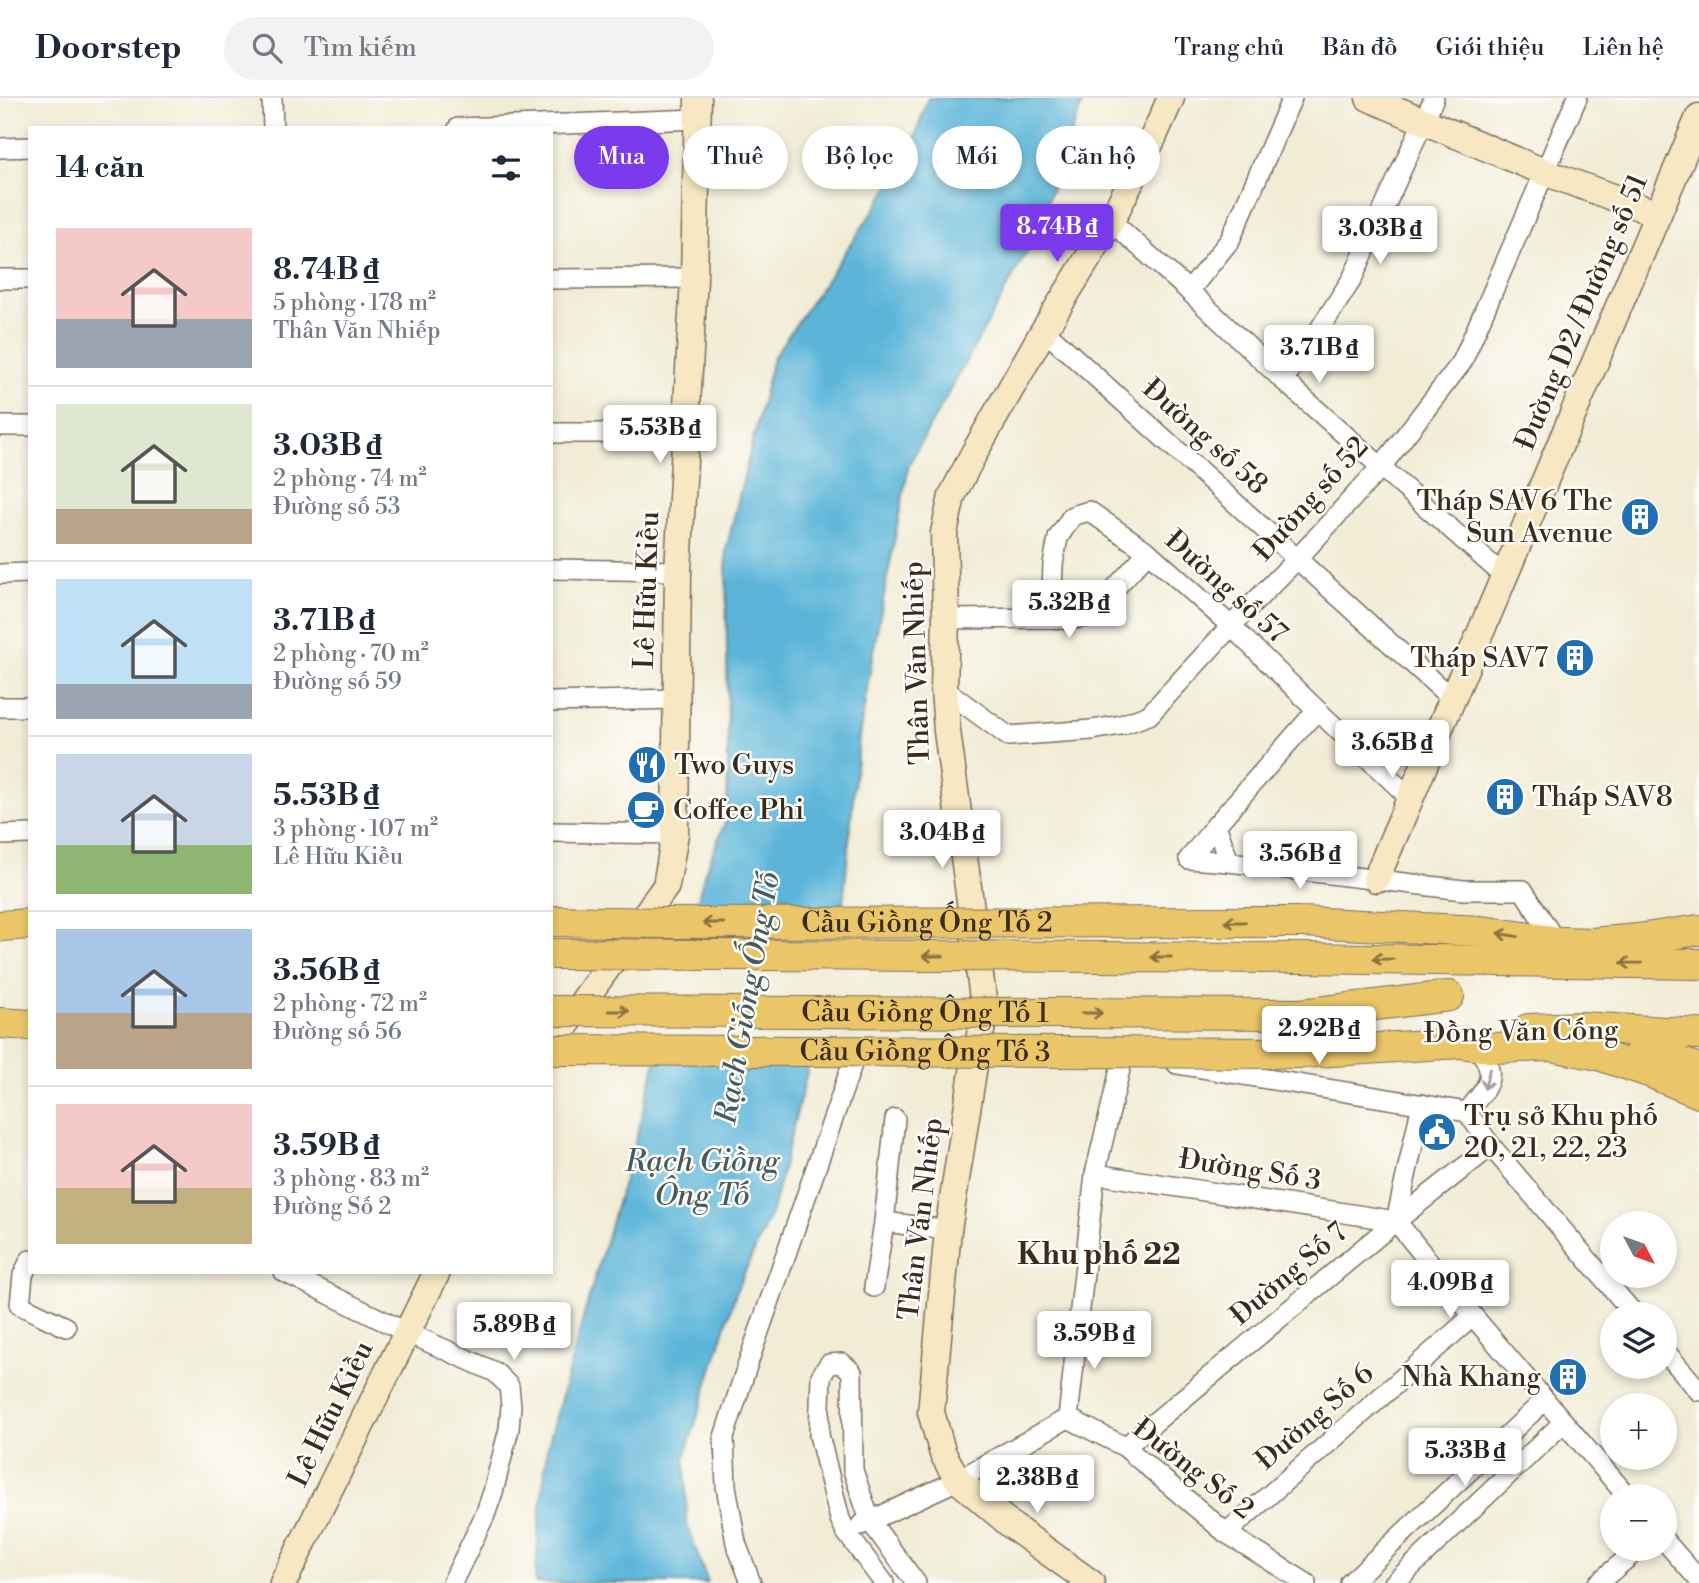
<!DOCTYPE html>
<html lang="vi">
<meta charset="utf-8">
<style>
:root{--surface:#fff;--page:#f2f2f3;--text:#1f2937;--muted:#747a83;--line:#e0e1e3;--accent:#7c3aed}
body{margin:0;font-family:"Libre Bodoni",serif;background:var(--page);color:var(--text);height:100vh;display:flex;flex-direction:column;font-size:26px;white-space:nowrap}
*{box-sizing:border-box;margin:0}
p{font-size:23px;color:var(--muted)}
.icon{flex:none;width:38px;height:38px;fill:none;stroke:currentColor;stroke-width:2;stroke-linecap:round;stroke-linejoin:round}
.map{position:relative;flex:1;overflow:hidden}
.drawer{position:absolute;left:28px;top:28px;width:525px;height:1148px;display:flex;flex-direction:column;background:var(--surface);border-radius:0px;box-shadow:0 4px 10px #0003}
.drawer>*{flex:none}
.top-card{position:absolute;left:574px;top:28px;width:665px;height:63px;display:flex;gap:14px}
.needle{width:46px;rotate:131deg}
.controls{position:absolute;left:1600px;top:1113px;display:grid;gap:14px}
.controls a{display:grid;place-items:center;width:77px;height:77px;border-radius:50%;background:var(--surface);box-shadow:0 4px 10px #0003;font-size:35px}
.price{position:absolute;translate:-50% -60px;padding:0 16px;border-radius:7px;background:#fff;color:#222;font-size:23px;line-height:46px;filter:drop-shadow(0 2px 4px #0008)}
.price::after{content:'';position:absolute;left:50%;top:42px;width:21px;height:16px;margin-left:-10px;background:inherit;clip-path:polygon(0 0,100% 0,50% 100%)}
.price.current{background:var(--accent);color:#fff}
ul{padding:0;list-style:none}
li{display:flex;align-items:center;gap:21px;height:175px;padding:0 28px}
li+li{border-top:2px solid var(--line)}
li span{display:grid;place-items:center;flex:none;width:196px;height:140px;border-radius:0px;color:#555}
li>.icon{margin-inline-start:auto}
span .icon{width:84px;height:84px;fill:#fffc;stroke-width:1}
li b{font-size:30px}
h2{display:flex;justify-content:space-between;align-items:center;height:84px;padding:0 28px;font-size:30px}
.pill{padding:0 24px;border-radius:32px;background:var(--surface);box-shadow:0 4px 10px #0003;font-size:24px;line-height:63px}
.pill.current{background:var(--accent);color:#fff}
header{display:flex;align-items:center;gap:42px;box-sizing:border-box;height:98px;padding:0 35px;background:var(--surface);border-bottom:2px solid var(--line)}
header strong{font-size:33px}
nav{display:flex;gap:38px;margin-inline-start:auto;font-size:24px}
.search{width:490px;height:63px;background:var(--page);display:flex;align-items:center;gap:18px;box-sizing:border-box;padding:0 24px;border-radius:38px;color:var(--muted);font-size:26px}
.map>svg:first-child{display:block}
</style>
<header>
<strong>Doorstep</strong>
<div class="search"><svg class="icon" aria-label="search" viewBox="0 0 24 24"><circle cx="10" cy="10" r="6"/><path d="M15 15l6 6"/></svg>Tìm kiếm</div>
<nav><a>Trang chủ</a><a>Bản đồ</a><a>Giới thiệu</a><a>Liên hệ</a></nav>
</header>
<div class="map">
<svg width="1699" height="1485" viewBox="0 0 1699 1485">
<rect width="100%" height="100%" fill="#fdfcf7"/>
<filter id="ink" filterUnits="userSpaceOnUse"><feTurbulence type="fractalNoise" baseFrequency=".0143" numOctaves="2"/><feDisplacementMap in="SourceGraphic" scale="14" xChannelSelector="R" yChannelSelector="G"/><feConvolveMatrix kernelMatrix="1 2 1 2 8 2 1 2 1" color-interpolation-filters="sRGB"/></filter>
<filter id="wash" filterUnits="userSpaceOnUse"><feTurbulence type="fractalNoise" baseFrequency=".00686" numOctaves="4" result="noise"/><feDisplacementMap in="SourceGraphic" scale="28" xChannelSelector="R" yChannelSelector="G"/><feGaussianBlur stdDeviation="1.57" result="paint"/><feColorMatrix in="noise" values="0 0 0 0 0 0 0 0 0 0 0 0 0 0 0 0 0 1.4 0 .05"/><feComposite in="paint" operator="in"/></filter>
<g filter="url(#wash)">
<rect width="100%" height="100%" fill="#f1ecd6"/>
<!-- water -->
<path fill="#5cb5d9" stroke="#4c707c" stroke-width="2" d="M 928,0 L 1084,0 L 1034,141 L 909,366 L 873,554 L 859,639 L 844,797 L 832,875 L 772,1113 L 737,1191 L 685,1359 L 687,1427 L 708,1485 L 535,1485 L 539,1429 L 547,1351 L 588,1203 L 634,1048 L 705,774 L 727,720 L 728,660 L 726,452 L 773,260 L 906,65 Z"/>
<!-- pier -->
<path fill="#f1ecd6" d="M 692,810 L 846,810 L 836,876 L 813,961 L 653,959 Z"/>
</g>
<g filter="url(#ink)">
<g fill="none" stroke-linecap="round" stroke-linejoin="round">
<defs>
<g id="street">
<path d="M 272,0 L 273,30"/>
<path d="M 458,30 L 698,21"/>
<path d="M 0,50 L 30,49"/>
<path d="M 1111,123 L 1189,193 L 1283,282 L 1504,478"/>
<path d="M 0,181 L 30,181"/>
<path d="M 551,181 L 694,180"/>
<path d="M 1189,193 L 1230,142 L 1292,0"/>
<path d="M 1044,232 L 1452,601"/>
<path d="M 1283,282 L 1316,237 L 1352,181 L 1434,0"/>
<path d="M 0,328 L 30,328"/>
<path d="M 551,335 L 685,335"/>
<path d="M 551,471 L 678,473"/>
<path d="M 0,476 L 30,475"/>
<path d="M 1051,520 L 1053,466 L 1058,440 L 1072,418 L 1089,413 L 1148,454 L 1231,528 L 1317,612 L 1410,700"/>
<path d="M 946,521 L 1051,520 L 1069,522 L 1090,518 L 1148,454"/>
<path d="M 944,591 L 1008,638 L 1092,632 L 1121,627 L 1149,617 L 1231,528 L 1297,461 L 1381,369 L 1462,264 L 1577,0"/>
<path d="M 551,604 L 676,601"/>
<path d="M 0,609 L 30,609"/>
<path d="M 551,734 L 675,736"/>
<path d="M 0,737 L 30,736"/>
<path d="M 1189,761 L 1229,764 L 1463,792 L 1523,792 L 1549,833 L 1547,843"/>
<path d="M 1189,761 L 1216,727"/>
<path d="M 1229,764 L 1216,727 L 1317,612"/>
<path d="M 1123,959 L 1095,1076 L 1068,1320 L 1125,1349 L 1226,1435 L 1306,1485"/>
<path d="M 1177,966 L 1467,1014 L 1491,1048 L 1634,1216"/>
<path d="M 1422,1006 L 1396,1123 L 1473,1218 L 1627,1398"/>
<path d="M 1467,1014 C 1488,988 1501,977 1475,947"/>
<path d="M 1095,1076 L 1396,1123"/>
<path d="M 884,1124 L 948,1132"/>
<path d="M 30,1162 L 23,1177 L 20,1207 L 66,1229"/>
<path d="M 284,1174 L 406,1234 L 495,1274 L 509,1288 L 511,1308 L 509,1331 L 493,1394 L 485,1417 L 452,1485"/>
<path d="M 874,1189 L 884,1124 L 895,1021"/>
<path d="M 1664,1252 L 1699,1293"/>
<path d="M 1125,1349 L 1396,1123 L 1491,1048"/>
<path d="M 861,1427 L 958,1382 L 1068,1320"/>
<path d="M 1226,1435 L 1473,1218"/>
<path d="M 1664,1442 L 1699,1482"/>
<path d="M 751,1485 L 736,1445 L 726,1388 L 724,1339 L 747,1268 L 857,952 L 864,952"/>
<path d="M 884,1485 L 846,1434 L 840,1421 L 819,1337 L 821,1278 L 829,1266 L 842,1265 L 852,1274 L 853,1372 L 870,1423 L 916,1485"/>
<path d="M 1350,1485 L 1545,1302"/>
<path d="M 1394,1485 L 1564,1324"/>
<path d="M 1598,1485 L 1638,1451"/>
</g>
<g id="secondary">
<path d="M 1369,0 L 1544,74 L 1658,116"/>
<path d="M 1376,781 L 1699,19"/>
<path d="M 551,948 L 666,788 L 675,736 L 678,473 L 694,180 L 698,0"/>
<path d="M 283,1485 L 437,1174"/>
<path d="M 1091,1485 L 1012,1428 L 958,1382 L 943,1356 L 931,1314 L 948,1132 L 976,955 L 985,915 L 947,633 L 944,591 L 946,521 L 944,435 L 952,398 L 973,357 L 1044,232 L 1111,123 L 1152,42 L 1171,0"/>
</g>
<g id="primary">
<path d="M 1303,824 L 1481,833 L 1561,844 L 1592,845 L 1638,841 L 1699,832"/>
<path d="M 0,828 L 30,826"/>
<path d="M 1302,860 L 1699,866"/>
<path d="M 1301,916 L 1449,898"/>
<path d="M 0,925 L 30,927"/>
<path d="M 1528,931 L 1581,929 L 1699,936"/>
<path d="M 1641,950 L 1691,968 L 1699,972"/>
<path d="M 1301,955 L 1460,945 L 1494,950 L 1551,948 L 1599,957 L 1649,974 L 1699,995"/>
</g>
</defs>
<!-- street casing -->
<use href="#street" stroke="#7b6e5e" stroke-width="22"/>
<!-- secondary casing -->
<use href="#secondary" stroke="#7b6e5e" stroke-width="29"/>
<!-- primary casing -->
<use href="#primary" stroke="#7b6e5e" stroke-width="32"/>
<!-- street -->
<use href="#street" stroke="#fff" stroke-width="19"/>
<!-- secondary -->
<use href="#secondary" stroke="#f7e8c3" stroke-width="26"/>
<!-- primary -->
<use href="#primary" stroke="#ebc669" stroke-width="30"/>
<defs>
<g id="primary-bridge">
<path id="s1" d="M 551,823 L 666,825 L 1303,824"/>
<path d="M 551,856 L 1302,860"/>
<path id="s2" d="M 551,913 L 1301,916"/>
<path id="s3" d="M 551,952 L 1301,955"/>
</g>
</defs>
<!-- primary-bridge casing -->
<use href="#primary-bridge" stroke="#7b6e5e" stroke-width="32" stroke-linecap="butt"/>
<!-- primary-bridge -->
<use href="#primary-bridge" stroke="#ebc669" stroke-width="30"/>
</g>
<!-- one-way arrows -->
<defs><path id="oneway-shaft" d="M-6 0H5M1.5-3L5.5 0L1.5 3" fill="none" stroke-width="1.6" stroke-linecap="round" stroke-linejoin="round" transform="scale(1.75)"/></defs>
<g stroke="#8a7040">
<use href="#oneway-shaft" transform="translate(1235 824) rotate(180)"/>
<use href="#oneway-shaft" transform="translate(713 825) rotate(180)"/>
<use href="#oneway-shaft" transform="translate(1508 837) rotate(-171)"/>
<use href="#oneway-shaft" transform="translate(933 858) rotate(-180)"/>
<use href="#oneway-shaft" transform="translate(1161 859) rotate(-180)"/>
<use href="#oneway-shaft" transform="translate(1383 861) rotate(-179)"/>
<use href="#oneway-shaft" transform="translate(1631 865) rotate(-179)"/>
<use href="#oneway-shaft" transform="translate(619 913)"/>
<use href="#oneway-shaft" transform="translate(1092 915)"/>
</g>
<use stroke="#a79f9a" href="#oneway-shaft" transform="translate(1487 981) rotate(104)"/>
</g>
<!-- icons -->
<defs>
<symbol id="building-disc" viewBox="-11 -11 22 22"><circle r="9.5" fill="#1f6fb2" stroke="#fdfcf7"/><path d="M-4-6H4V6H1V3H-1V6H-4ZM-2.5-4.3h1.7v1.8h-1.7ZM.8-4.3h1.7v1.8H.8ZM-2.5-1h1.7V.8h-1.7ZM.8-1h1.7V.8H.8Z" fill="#fff"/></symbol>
<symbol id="restaurant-disc" viewBox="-11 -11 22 22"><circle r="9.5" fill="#1f6fb2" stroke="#fdfcf7"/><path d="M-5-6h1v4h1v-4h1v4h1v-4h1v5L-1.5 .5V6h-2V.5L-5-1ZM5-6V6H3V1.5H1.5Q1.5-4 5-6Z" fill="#fff"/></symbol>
<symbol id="cafe-disc" viewBox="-11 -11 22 22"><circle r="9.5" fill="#1f6fb2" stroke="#fdfcf7"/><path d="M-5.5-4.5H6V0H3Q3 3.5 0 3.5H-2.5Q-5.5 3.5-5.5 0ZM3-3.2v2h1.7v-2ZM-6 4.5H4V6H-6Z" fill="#fff"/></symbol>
<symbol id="civic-disc" viewBox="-11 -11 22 22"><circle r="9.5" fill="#1f6fb2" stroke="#fdfcf7"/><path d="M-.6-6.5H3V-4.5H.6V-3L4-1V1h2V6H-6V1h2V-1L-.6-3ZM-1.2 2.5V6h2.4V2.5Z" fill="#fff"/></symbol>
</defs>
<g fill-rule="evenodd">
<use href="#building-disc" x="1618" y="397" width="44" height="44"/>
<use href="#building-disc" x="1553" y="538" width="44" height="44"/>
<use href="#restaurant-disc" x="625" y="645" width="44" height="44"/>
<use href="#building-disc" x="1483" y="677" width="44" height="44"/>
<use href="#cafe-disc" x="624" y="690" width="44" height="44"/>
<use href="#civic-disc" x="1415" y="1012" width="44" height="44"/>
<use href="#building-disc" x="1546" y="1257" width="44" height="44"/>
</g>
<g text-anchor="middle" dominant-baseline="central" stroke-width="5" stroke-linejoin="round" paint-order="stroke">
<!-- street labels -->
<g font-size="28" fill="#3b2a1e" stroke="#fdfcf7">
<text transform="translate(1582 214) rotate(-67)">Đường D2 / Đường số 51</text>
<text transform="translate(1205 339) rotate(42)">Đường số 58</text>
<text transform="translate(1311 401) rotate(-48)">Đường số 52</text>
<text transform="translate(1226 489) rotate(42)">Đường số 57</text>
<text transform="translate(647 492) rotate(-88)">Lê Hữu Kiều</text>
<text transform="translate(917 565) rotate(-92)">Thân Văn Nhiếp</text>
<text stroke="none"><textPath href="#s1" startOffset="376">Cầu Giồng Ống Tố 2</textPath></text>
<text stroke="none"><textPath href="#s2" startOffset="374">Cầu Giồng Ông Tố 1</textPath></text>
<text transform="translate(1521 934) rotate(-1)">Đồng Văn Cống</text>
<text stroke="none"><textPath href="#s3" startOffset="374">Cầu Giồng Ông Tố 3</textPath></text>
<text transform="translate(1250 1072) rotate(9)">Đường Số 3</text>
<text transform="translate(921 1121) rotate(-83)">Thân Văn Nhiếp</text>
<text transform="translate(1289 1176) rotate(-40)">Đường Số 7</text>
<text transform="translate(331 1316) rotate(-64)">Lê Hữu Kiều</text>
<text transform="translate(1315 1319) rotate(-41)">Đường Số 6</text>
<text transform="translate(1193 1371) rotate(38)">Đường Số 2</text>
</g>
<!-- poi labels -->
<g font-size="28" fill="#3b2a1e" stroke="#fdfcf7" text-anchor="start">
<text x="1613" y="403" text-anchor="end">Tháp SAV6 The<tspan x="1613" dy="32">Sun Avenue</tspan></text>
<text x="1548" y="560" text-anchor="end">Tháp SAV7</text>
<text x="674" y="667">Two Guys</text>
<text x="1532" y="699">Tháp SAV8</text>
<text x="673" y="712">Coffee Phi</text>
<text x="1464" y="1018">Trụ sở Khu phố<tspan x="1464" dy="32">20, 21, 22, 23</tspan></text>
<text x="1541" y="1279" text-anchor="end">Nhà Khang</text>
</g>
<!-- water labels -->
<g font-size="30" font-style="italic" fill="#475b5f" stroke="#fdfcf7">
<text transform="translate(748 900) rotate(-80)">Rạch Giống Ống Tố</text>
<text x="702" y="1064">Rạch Giồng<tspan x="702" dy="34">Ông Tố</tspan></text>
</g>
<!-- neighbourhood labels -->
<g font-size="30" font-weight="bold" fill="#3b2a1e" stroke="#fdfcf7">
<text x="1099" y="1157">Khu phố 22</text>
</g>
</g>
</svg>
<div class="controls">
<a><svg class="needle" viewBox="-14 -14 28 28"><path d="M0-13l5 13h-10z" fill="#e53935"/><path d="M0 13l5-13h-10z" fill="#747a83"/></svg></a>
<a><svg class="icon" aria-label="layers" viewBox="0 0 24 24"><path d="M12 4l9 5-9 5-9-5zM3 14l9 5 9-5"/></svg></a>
<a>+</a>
<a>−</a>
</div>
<b class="price current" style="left:1057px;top:166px">8.74B ₫</b>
<b class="price" style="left:1380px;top:168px">3.03B ₫</b>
<b class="price" style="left:1319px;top:287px">3.71B ₫</b>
<b class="price" style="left:660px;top:367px">5.53B ₫</b>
<b class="price" style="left:1069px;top:542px">5.32B ₫</b>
<b class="price" style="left:1392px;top:682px">3.65B ₫</b>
<b class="price" style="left:942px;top:772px">3.04B ₫</b>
<b class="price" style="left:1300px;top:793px">3.56B ₫</b>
<b class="price" style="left:1319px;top:968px">2.92B ₫</b>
<b class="price" style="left:1450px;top:1222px">4.09B ₫</b>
<b class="price" style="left:514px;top:1264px">5.89B ₫</b>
<b class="price" style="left:1094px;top:1273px">3.59B ₫</b>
<b class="price" style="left:1465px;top:1390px">5.33B ₫</b>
<b class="price" style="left:1037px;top:1417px">2.38B ₫</b>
<div class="top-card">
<a class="pill current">Mua</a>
<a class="pill">Thuê</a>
<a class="pill">Bộ lọc</a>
<a class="pill">Mới</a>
<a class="pill">Căn hộ</a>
</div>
<section class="drawer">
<h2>14 căn<svg class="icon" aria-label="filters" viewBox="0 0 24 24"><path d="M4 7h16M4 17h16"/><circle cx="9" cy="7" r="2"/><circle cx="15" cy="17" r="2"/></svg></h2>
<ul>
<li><span style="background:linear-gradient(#f6c9c9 65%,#9aa5b1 0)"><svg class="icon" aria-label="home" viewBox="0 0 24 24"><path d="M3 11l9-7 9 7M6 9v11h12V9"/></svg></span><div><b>8.74B ₫</b><p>5 phòng · 178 m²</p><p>Thân Văn Nhiếp</p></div></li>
<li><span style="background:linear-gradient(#dfe7d0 75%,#b9a48a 0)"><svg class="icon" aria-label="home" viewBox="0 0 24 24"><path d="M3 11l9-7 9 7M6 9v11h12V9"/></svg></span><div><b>3.03B ₫</b><p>2 phòng · 74 m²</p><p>Đường số 53</p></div></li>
<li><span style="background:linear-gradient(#bfe0f5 75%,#9aa5b1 0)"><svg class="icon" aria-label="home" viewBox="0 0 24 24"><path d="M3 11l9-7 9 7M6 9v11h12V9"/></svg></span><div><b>3.71B ₫</b><p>2 phòng · 70 m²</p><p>Đường số 59</p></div></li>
<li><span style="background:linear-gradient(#c9d6e8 65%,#8fb573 0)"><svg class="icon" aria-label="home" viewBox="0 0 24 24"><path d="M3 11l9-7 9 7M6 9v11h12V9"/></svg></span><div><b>5.53B ₫</b><p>3 phòng · 107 m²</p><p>Lê Hữu Kiều</p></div></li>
<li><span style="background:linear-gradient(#a9c7e8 60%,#b9a48a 0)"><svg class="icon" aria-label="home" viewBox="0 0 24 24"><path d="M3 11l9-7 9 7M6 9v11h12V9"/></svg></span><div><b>3.56B ₫</b><p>2 phòng · 72 m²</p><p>Đường số 56</p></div></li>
<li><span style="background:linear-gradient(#f6c9c9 60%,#c2b280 0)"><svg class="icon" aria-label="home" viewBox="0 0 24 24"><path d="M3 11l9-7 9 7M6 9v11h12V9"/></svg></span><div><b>3.59B ₫</b><p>3 phòng · 83 m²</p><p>Đường Số 2</p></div></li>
</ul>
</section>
</div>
